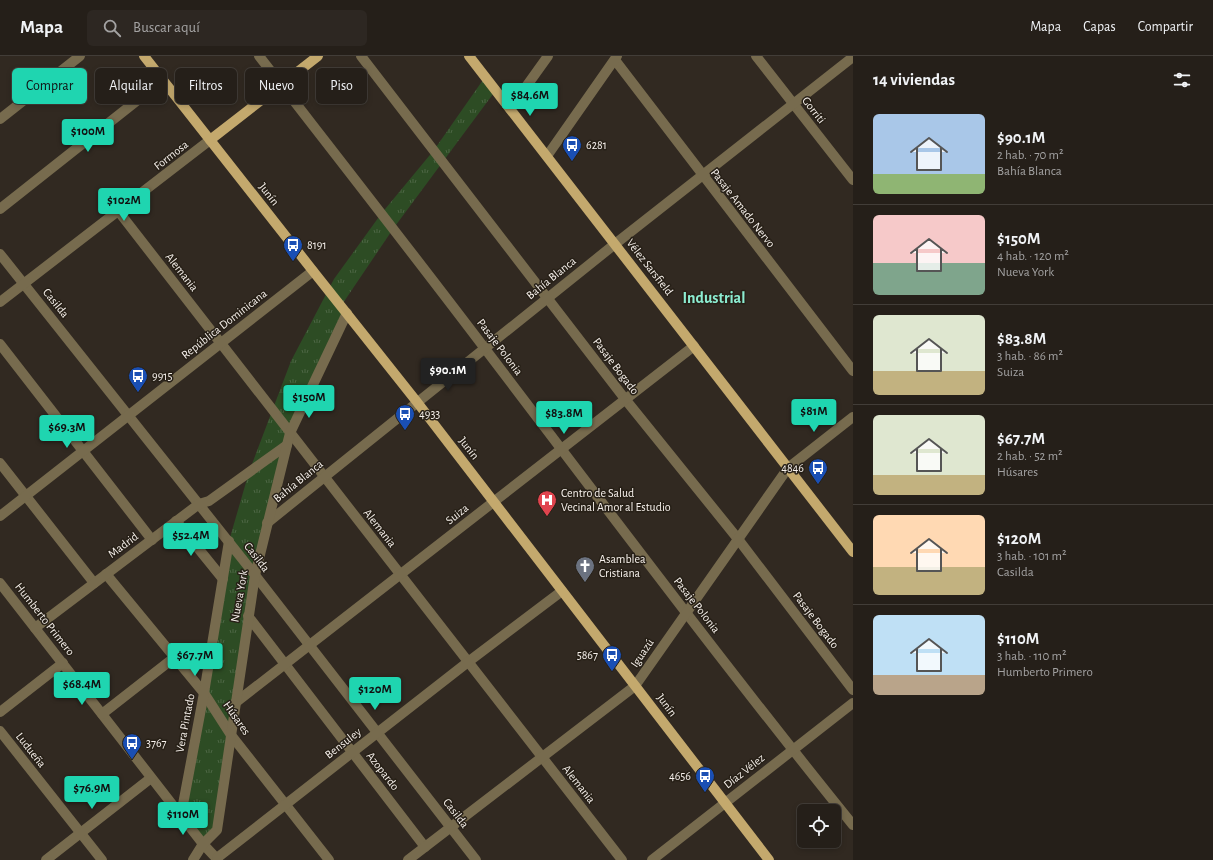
<!DOCTYPE html>
<html lang="es">
<meta charset="utf-8">
<style>
:root{--surface:#251f19;--page:#2d2722;--text:#f1f3f6;--muted:#a3a2a2;--line:#423d38;--accent:#1fd5b0}
body{margin:0;font-family:"Alegreya Sans",sans-serif;background:var(--page);color:var(--text);height:100vh;display:flex;flex-direction:column;font-size:15px;white-space:nowrap}
*{box-sizing:border-box;margin:0}
p{font-size:13px;color:var(--muted)}
.icon{flex:none;width:22px;height:22px;fill:none;stroke:currentColor;stroke-width:2;stroke-linecap:round;stroke-linejoin:round}
.map{position:relative;flex:1;overflow:hidden}
.details{display:flex;flex-direction:column;background:var(--surface);width:360px}
.details>*{flex:none}
.hud{position:absolute;left:12px;top:12px;width:380px;height:36px;display:flex;gap:8px}
.fabs{position:absolute;left:797px;top:748px;display:grid;gap:8px}
.fabs a{display:grid;place-items:center;width:44px;height:44px;border-radius:6px;background:var(--surface);box-shadow:0 2px 6px #0003,0 0 0 1px var(--line);font-size:20px}
.price{position:absolute;translate:-50% -34px;padding:0 9px;border-radius:4px;background:var(--accent);color:#111;font-size:13px;line-height:26px;filter:drop-shadow(0 1px 2px #0008)}
.price::after{content:'';position:absolute;left:50%;top:24px;width:12px;height:9px;margin-left:-6px;background:inherit;clip-path:polygon(0 0,100% 0,50% 100%)}
.price.current{background:#222;color:#fff}
ul{padding:0;list-style:none}
li{display:flex;align-items:center;gap:12px;height:100px;padding:0 20px}
li+li{border-top:1px solid var(--line)}
li span{display:grid;place-items:center;flex:none;width:112px;height:80px;border-radius:6px;color:#555}
li>.icon{margin-inline-start:auto}
span .icon{width:48px;height:48px;fill:#fffc;stroke-width:1}
li b{font-size:17px}
h2{display:flex;justify-content:space-between;align-items:center;height:48px;padding:0 20px;font-size:17px}
.chip{padding:0 14px;border-radius:6px;background:var(--surface);box-shadow:0 2px 6px #0003,0 0 0 1px var(--line);font-size:14px;line-height:36px}
.chip.current{background:var(--accent);color:#111}
header{display:flex;align-items:center;gap:24px;box-sizing:border-box;height:56px;padding:0 20px;background:var(--surface);border-bottom:1px solid var(--line)}
header strong{font-size:19px}
nav{display:flex;gap:22px;margin-inline-start:auto;font-size:14px}
.search{width:280px;height:36px;background:var(--page);display:flex;align-items:center;gap:10px;box-sizing:border-box;padding:0 14px;border-radius:6px;color:var(--muted);font-size:15px}
main{display:flex;flex:1;min-height:0}
.map>svg:first-child{display:block}
</style>
<header>
<strong>Mapa</strong>
<div class="search"><svg class="icon" aria-label="search" viewBox="0 0 24 24"><circle cx="10" cy="10" r="6"/><path d="M15 15l6 6"/></svg>Buscar aquí</div>
<nav><a>Mapa</a><a>Capas</a><a>Compartir</a></nav>
</header>
<main>
<div class="map">
<svg width="853" height="804" viewBox="0 0 853 804">
<defs>
<pattern id="grass-tufts" width="24" height="20" patternUnits="userSpaceOnUse"><rect width="24" height="20" fill="#2d4c24"/><path d="M3 7l-1-3M5 7V3M7 7l1-3M15 17l-1-3M17 17v-4M19 17l1-3" fill="none" stroke="#4c6644"/></pattern>
</defs>
<rect width="100%" height="100%" fill="#312921"/>
<!-- grass -->
<path fill="url(#grass-tufts)" d="M 485,21 L 496,34 L 393,173 L 341,250 L 347,257 L 290,377 L 267,467 L 217,774 L 203,788 L 181,759 L 229,485 L 249,416 L 291,305 L 334,223 L 381,158 L 434,94 Z"/>
<g fill="none" stroke-linecap="round" stroke-linejoin="round">
<!-- minor -->
<g stroke="#776b4e" stroke-width="10">
<path d="M 259,0 C 335,98 411,195 486,294 C 607,453 727,613 853,769"/>
<path d="M 361,0 L 625,343 L 738,483 L 853,634"/>
<path d="M 756,0 L 853,124"/>
<path d="M 615,4 L 853,315"/>
<path d="M 510,53 L 548,0"/>
<path d="M 0,63 L 80,0"/>
<path d="M 547,100 L 617,0"/>
<path d="M 0,153 L 163,24"/>
<path d="M 119,156 L 622,804"/>
<path d="M 0,198 L 255,519 L 476,804"/>
<path d="M 0,246 L 210,84"/>
<path d="M 0,288 L 152,484"/>
<path d="M 0,407 L 94,527"/>
<path d="M 0,460 L 313,215"/>
<path d="M 176,465 L 223,523"/>
<path d="M 267,467 L 615,188 L 853,1"/>
<path d="M 106,518 L 204,637 L 231,679 L 329,804"/>
<path d="M 0,527 L 203,788 L 218,804"/>
<path d="M 248,560 L 425,791"/>
<path d="M 35,572 L 199,448 L 209,445 L 287,389"/>
<path d="M 235,647 L 694,290"/>
<path d="M 0,656 L 63,607"/>
<path d="M 102,658 L 175,601"/>
<path d="M 0,675 L 102,804"/>
<path d="M 181,759 L 204,637 L 229,485"/>
<path d="M 217,802 L 468,606 L 562,535"/>
<path d="M 46,804 L 151,722"/>
<path d="M 193,804 L 203,788 L 217,774 L 255,519 L 287,389 L 290,377 L 347,257"/>
<path d="M 408,804 L 635,630 L 788,412 L 853,361"/>
<path d="M 652,804 L 853,647"/>
</g>
<!-- major -->
<g stroke="#c4a96d" stroke-width="10">
<path d="M 144,0 L 313,215 L 417,346 L 769,804"/>
<path d="M 469,0 L 853,496"/>
<path d="M 210,84 L 318,0"/>
</g>
</g>
<!-- icons -->
<defs>
<symbol id="bus-pin" viewBox="-11 -11 22 30"><path d="M0 17L-7.5 6A9.5 9.5 0 1 1 7.5 6Z" fill="#1a4fb4" stroke="#272017"/><path d="M-5-6H5V4H4V6H2V4H-2V6H-4V4H-5ZM-3.5-4V0h7V-4ZM-3.5 1.2v1.5H-2V1.2ZM2 1.2v1.5H3.5V1.2Z" fill="#fff"/></symbol>
<symbol id="hospital-pin" viewBox="-11 -11 22 30"><path d="M0 17L-7.5 6A9.5 9.5 0 1 1 7.5 6Z" fill="#e0444e" stroke="#272017"/><path d="M-5-5h3v3.5h4V-5h3V5h-3V1.5h-4V5h-3Z" fill="#fff"/></symbol>
<symbol id="church-pin" viewBox="-11 -11 22 30"><path d="M0 17L-7.5 6A9.5 9.5 0 1 1 7.5 6Z" fill="#6b7280" stroke="#272017"/><path d="M-1.2-6h2.4v3.5h3.3v2.4h-3.3V6h-2.4V-.1h-3.3v-2.4h3.3Z" fill="#fff"/></symbol>
</defs>
<g fill-rule="evenodd">
<use href="#bus-pin" x="561" y="78" width="22" height="30"/>
<use href="#bus-pin" x="282" y="178" width="22" height="30"/>
<use href="#bus-pin" x="127" y="309" width="22" height="30"/>
<use href="#bus-pin" x="394" y="347" width="22" height="30"/>
<use href="#bus-pin" x="807" y="401" width="22" height="30"/>
<use href="#hospital-pin" x="536" y="433" width="22" height="30"/>
<use href="#church-pin" x="574" y="499" width="22" height="30"/>
<use href="#bus-pin" x="601" y="588" width="22" height="30"/>
<use href="#bus-pin" x="121" y="676" width="22" height="30"/>
<use href="#bus-pin" x="694" y="709" width="22" height="30"/>
</g>
<g text-anchor="middle" dominant-baseline="central" stroke-width="3" stroke-linejoin="round" paint-order="stroke">
<!-- street labels -->
<g font-size="12" fill="#f7f1ec" stroke="#272017">
<text transform="translate(814 54) rotate(52)">Gorriti</text>
<text transform="translate(171 99) rotate(-38)">Formosa</text>
<text transform="translate(269 138) rotate(52)">Junín</text>
<text transform="translate(743 152) rotate(52)">Pasaje Amado Nervo</text>
<text transform="translate(650 211) rotate(52)">Vélez Sarsfield</text>
<text transform="translate(182 216) rotate(52)">Alemania</text>
<text transform="translate(551 222) rotate(-39)">Bahía Blanca</text>
<text transform="translate(56 247) rotate(51)">Casilda</text>
<text transform="translate(224 268) rotate(-38)">República Dominicana</text>
<text transform="translate(500 291) rotate(53)">Pasaje Polonia</text>
<text transform="translate(616 310) rotate(53)">Pasaje Bogado</text>
<text transform="translate(469 392) rotate(52)">Junín</text>
<text transform="translate(298 425) rotate(-39)">Bahía Blanca</text>
<text transform="translate(457 458) rotate(-38)">Suiza</text>
<text transform="translate(380 472) rotate(52)">Alemania</text>
<text transform="translate(123 489) rotate(-37)">Madrid</text>
<text transform="translate(257 501) rotate(52)">Casilda</text>
<text transform="translate(239 540) rotate(-80)">Nueva York</text>
<text transform="translate(697 549) rotate(52)">Pasaje Polonia</text>
<text transform="translate(45 563) rotate(52)">Humberto Primero</text>
<text transform="translate(816 564) rotate(53)">Pasaje Bogado</text>
<text transform="translate(642 597) rotate(-56)">Iguazú</text>
<text transform="translate(667 649) rotate(53)">Junín</text>
<text transform="translate(237 662) rotate(55)">Húsares</text>
<text transform="translate(185 667) rotate(-79)">Vera Pintado</text>
<text transform="translate(343 687) rotate(-38)">Bensuley</text>
<text transform="translate(31 694) rotate(52)">Ludueña</text>
<text transform="translate(383 715) rotate(52)">Azopardo</text>
<text transform="translate(744 715) rotate(-38)">Díaz Vélez</text>
<text transform="translate(579 728) rotate(52)">Alemania</text>
<text transform="translate(456 757) rotate(52)">Casilda</text>
</g>
<!-- poi labels -->
<g font-size="12" fill="#f7f1ec" stroke="#272017" text-anchor="start">
<text x="586" y="89">6281</text>
<text x="307" y="189">8191</text>
<text x="152" y="320">9915</text>
<text x="419" y="358">4933</text>
<text x="804" y="412" text-anchor="end">4846</text>
<text x="561" y="437">Centro de Salud<tspan x="561" dy="14">Vecinal Amor al Estudio</tspan></text>
<text x="599" y="503">Asamblea<tspan x="599" dy="14">Cristiana</tspan></text>
<text x="598" y="599" text-anchor="end">5867</text>
<text x="146" y="687">3767</text>
<text x="691" y="720" text-anchor="end">4656</text>
</g>
<!-- district labels -->
<g font-size="16" font-weight="bold" fill="#8cecd1" stroke="#272017">
<text x="714" y="242">Industrial</text>
</g>
</g>
</svg>
<div class="fabs">
<a><svg class="icon" aria-label="locate" viewBox="0 0 24 24"><circle cx="12" cy="12" r="6"/><path d="M12 2v4M12 18v4M2 12h4M18 12h4"/></svg></a>
</div>
<b class="price" style="left:530px;top:61px">$84.6M</b>
<b class="price" style="left:88px;top:97px">$100M</b>
<b class="price" style="left:124px;top:166px">$102M</b>
<b class="price current" style="left:448px;top:336px">$90.1M</b>
<b class="price" style="left:309px;top:363px">$150M</b>
<b class="price" style="left:814px;top:377px">$81M</b>
<b class="price" style="left:564px;top:379px">$83.8M</b>
<b class="price" style="left:67px;top:393px">$69.3M</b>
<b class="price" style="left:191px;top:501px">$52.4M</b>
<b class="price" style="left:195px;top:621px">$67.7M</b>
<b class="price" style="left:82px;top:650px">$68.4M</b>
<b class="price" style="left:375px;top:655px">$120M</b>
<b class="price" style="left:92px;top:754px">$76.9M</b>
<b class="price" style="left:183px;top:780px">$110M</b>
<div class="hud">
<a class="chip current">Comprar</a>
<a class="chip">Alquilar</a>
<a class="chip">Filtros</a>
<a class="chip">Nuevo</a>
<a class="chip">Piso</a>
</div>
</div>
<section class="details">
<h2>14 viviendas<svg class="icon" aria-label="filters" viewBox="0 0 24 24"><path d="M4 7h16M4 17h16"/><circle cx="9" cy="7" r="2"/><circle cx="15" cy="17" r="2"/></svg></h2>
<ul>
<li><span style="background:linear-gradient(#a9c7e8 75%,#8fb573 0)"><svg class="icon" aria-label="home" viewBox="0 0 24 24"><path d="M3 11l9-7 9 7M6 9v11h12V9"/></svg></span><div><b>$90.1M</b><p>2 hab. · 70 m²</p><p>Bahía Blanca</p></div></li>
<li><span style="background:linear-gradient(#f6c9c9 60%,#7fa58c 0)"><svg class="icon" aria-label="home" viewBox="0 0 24 24"><path d="M3 11l9-7 9 7M6 9v11h12V9"/></svg></span><div><b>$150M</b><p>4 hab. · 120 m²</p><p>Nueva York</p></div></li>
<li><span style="background:linear-gradient(#dfe7d0 70%,#c2b280 0)"><svg class="icon" aria-label="home" viewBox="0 0 24 24"><path d="M3 11l9-7 9 7M6 9v11h12V9"/></svg></span><div><b>$83.8M</b><p>3 hab. · 86 m²</p><p>Suiza</p></div></li>
<li><span style="background:linear-gradient(#dfe7d0 75%,#c2b280 0)"><svg class="icon" aria-label="home" viewBox="0 0 24 24"><path d="M3 11l9-7 9 7M6 9v11h12V9"/></svg></span><div><b>$67.7M</b><p>2 hab. · 52 m²</p><p>Húsares</p></div></li>
<li><span style="background:linear-gradient(#ffd9b3 65%,#c2b280 0)"><svg class="icon" aria-label="home" viewBox="0 0 24 24"><path d="M3 11l9-7 9 7M6 9v11h12V9"/></svg></span><div><b>$120M</b><p>3 hab. · 101 m²</p><p>Casilda</p></div></li>
<li><span style="background:linear-gradient(#bfe0f5 75%,#b9a48a 0)"><svg class="icon" aria-label="home" viewBox="0 0 24 24"><path d="M3 11l9-7 9 7M6 9v11h12V9"/></svg></span><div><b>$110M</b><p>3 hab. · 110 m²</p><p>Humberto Primero</p></div></li>
</ul>
</section>
</main>
